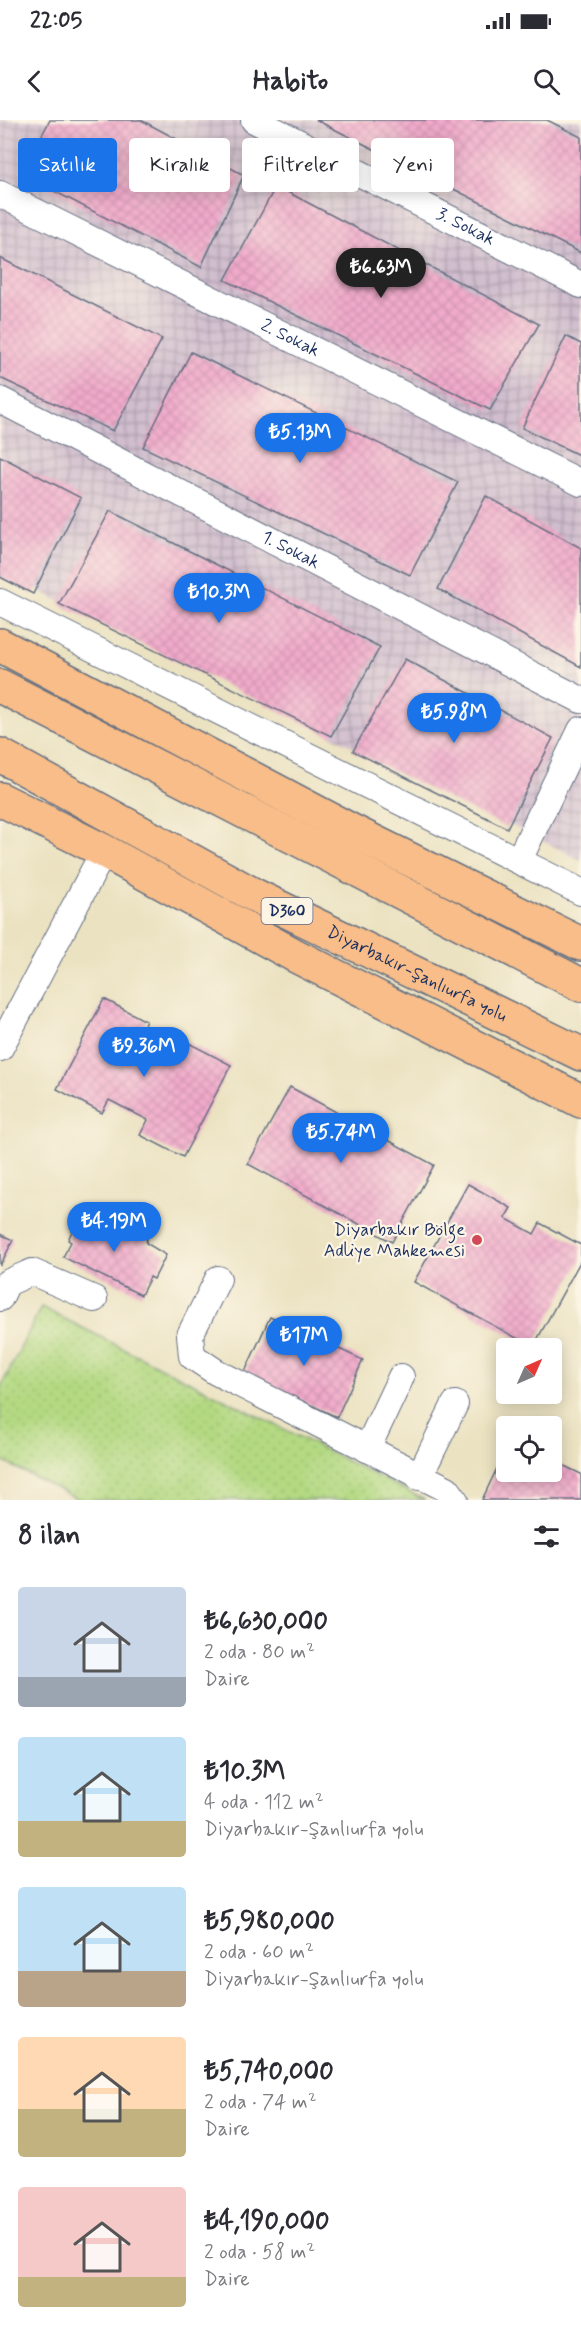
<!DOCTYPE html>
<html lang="tr">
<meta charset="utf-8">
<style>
:root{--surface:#fff;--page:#f2f2f3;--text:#2b2b33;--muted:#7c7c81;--accent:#1a73e8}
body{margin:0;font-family:Mynerve,sans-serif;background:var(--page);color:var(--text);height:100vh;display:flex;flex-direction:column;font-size:22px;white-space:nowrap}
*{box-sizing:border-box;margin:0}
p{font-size:20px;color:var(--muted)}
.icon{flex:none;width:33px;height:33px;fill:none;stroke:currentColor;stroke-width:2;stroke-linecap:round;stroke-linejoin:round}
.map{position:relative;height:1380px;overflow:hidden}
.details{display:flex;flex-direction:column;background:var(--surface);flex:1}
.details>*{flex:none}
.top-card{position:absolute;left:18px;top:18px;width:546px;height:54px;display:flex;gap:12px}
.needle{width:39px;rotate:45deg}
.fabs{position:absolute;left:496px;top:1218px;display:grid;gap:12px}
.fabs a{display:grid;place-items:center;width:66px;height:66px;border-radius:6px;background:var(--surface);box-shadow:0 3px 15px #0003;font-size:30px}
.price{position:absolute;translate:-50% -51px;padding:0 14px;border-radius:21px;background:var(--accent);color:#fff;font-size:20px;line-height:39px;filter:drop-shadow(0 2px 3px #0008)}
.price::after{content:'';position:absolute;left:50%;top:36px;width:18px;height:14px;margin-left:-9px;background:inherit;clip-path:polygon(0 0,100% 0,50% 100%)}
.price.selected{background:#222;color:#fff}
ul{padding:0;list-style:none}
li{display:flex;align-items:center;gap:18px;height:150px;padding:0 18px}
li span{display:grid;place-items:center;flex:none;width:168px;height:120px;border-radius:6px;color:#555}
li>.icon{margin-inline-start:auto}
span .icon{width:72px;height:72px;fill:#fffc;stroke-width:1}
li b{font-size:26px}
h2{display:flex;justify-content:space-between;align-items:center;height:72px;padding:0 18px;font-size:26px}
.tag{padding:0 21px;border-radius:6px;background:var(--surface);box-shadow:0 3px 15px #0003;font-size:21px;line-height:54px}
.tag.selected{background:var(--accent);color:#fff}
.status{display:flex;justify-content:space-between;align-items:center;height:42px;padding:0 30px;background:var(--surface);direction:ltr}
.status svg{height:16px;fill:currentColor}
header{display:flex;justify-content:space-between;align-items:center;height:78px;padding:0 18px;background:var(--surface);font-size:27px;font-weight:700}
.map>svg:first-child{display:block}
</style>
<div class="status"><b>22:05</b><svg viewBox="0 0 49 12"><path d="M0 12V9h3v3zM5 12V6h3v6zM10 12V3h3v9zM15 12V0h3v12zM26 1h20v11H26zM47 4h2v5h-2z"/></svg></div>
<header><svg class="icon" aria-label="back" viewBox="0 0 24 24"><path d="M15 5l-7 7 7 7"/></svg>Habito<svg class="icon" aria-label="search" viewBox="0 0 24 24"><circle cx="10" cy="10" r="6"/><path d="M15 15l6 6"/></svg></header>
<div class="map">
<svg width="581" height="1380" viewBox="0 0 581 1380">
<defs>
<pattern id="industrial-grid" width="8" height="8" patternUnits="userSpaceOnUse" patternTransform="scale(1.5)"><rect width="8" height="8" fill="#d0bdce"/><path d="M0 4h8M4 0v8" fill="none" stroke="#a89aaa"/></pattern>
<pattern id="grass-dots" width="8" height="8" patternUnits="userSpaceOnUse" patternTransform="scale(1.5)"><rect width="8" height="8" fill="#b4d982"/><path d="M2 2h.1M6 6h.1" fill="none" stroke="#9abb73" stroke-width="1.8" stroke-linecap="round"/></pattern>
<pattern id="building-cross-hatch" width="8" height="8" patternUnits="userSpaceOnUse" patternTransform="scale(1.5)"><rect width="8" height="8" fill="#f1abca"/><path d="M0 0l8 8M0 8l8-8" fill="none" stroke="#ce93b0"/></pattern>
</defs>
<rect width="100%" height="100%" fill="#fcf5e5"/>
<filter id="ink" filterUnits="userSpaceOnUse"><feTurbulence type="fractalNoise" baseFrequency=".0167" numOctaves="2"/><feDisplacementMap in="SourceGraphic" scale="12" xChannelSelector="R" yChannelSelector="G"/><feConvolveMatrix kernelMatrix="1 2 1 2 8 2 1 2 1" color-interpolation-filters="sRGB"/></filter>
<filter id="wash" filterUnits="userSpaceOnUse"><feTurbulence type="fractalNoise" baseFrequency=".008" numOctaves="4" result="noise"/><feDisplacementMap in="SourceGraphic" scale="24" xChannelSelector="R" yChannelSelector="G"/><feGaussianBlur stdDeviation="1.35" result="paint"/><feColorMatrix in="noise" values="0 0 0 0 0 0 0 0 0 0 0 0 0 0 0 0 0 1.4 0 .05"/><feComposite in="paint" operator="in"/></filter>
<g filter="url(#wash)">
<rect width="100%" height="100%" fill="#ebe2c1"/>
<!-- industrial -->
<path fill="url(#industrial-grid)" d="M 0,0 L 581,0 L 581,740 L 0,451 Z"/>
<!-- grass -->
<path fill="url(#grass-dots)" stroke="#688470" stroke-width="1.5" d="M 41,1187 L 425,1380 L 80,1380 L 0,1340 L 0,1269 Z"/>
<g id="blocks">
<!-- building -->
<g fill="url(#building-cross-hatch)">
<path d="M 50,0 L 141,0 L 244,55 L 201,147 L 21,54 Z"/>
<path d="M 316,0 L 547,0 L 581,17 L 581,133 Z"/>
<path d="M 276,66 L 539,204 L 490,290 L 225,160 Z"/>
<path d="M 0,138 L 162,219 L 113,311 L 0,258 Z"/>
<path d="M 566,216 L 581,224 L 581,336 L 522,308 Z"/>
<path d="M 191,232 L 458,362 L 410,455 L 143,327 Z"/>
<path d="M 0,336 L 81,378 L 33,474 L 0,457 Z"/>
<path d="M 486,376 L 581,428 L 581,547 L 438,469 Z"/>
<path d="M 110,391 L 380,527 L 331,616 L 59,484 Z"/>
<path d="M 405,539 L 553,618 L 507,708 L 353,631 Z"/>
<path d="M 104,879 L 146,901 L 137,919 L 176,940 L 185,921 L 231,945 L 183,1037 L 140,1015 L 148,1000 L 109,980 L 102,993 L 57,969 Z"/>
<path d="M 290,967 L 434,1045 L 392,1122 L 248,1044 Z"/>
<path d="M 468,1064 L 511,1088 L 505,1098 L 534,1114 L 540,1103 L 581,1125 L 581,1140 L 533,1227 L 414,1162 Z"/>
<path d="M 80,1094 L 92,1100 L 94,1096 L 106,1102 L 107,1100 L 147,1119 L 146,1123 L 166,1135 L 154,1159 L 150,1157 L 141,1175 L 63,1137 L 71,1122 L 68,1120 Z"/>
<path d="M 0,1114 L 13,1120 L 0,1146 Z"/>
<path d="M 270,1197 L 363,1240 L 337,1297 L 244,1254 Z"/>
<path d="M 507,1327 L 507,1352 L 552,1352 L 552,1340 L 581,1354 L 581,1380 L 482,1380 Z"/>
</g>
</g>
</g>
<g filter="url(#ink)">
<use href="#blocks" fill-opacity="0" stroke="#646e81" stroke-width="1.5"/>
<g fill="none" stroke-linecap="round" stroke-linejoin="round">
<defs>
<g id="minor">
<path id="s1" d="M 254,0 L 581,165"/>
<path id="s2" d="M 0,74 L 581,363"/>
<path id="s3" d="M 0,280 L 581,580"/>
<path d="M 0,482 L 581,772"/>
<path d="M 519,740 L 581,610"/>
<path d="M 0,928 L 104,731"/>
<path d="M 218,1159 L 190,1215 L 192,1236 L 216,1252 L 447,1369 L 455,1380"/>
<path d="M 0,1178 L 7,1163 L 32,1152 L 94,1179"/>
<path d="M 367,1329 L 401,1257"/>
<path d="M 419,1357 L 455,1284"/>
</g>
<g id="highway">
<path d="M 0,525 L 354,712 L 581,824"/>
<path d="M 0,566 L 581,865"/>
<path id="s4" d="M 0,635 L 254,775 L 581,934"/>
<path d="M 0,679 L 104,731 L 296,836 L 581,981"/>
</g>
</defs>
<!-- minor casing -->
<use href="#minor" stroke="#646e81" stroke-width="28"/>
<!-- highway casing -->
<use href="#highway" stroke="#646e81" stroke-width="36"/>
<!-- minor -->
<use href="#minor" stroke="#fff" stroke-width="26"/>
<!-- highway -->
<use href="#highway" stroke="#f8bd88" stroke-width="33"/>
</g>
</g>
<!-- markers -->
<circle fill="#d1495b" stroke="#fcf5e5" stroke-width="2" cx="477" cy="1120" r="6"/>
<g text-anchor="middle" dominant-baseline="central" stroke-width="4.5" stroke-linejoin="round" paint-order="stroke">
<!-- shield labels -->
<rect fill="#fcf5e5" stroke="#5e6a86" stroke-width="1.5" x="261.5" y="778" width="51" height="26" rx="4.5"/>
<g font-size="16" font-weight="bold" fill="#1b2f5e">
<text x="287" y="791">D360</text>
</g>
<!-- street labels -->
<g font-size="18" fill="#1b2f5e" stroke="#fcf5e5">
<text stroke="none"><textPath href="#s1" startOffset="237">3. Sokak</textPath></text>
<text stroke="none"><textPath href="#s2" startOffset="324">2. Sokak</textPath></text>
<text stroke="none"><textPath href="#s3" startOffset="327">1. Sokak</textPath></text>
<text stroke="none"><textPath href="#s4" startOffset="471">Diyarbakır-Şanlıurfa yolu</textPath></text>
</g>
<!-- poi labels -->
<g font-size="18" fill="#1b2f5e" stroke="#fcf5e5" text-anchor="end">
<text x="465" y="1110">Diyarbakır Bölge<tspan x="465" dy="21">Adliye Mahkemesi</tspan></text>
</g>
</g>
</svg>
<div class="fabs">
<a><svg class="needle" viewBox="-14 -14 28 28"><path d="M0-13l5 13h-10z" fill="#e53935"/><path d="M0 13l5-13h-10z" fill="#7c7c81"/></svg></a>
<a><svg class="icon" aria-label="locate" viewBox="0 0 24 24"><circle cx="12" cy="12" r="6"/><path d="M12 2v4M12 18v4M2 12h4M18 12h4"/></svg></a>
</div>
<b class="price selected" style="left:381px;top:179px">₺6.63M</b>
<b class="price" style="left:300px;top:344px">₺5.13M</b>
<b class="price" style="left:219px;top:504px">₺10.3M</b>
<b class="price" style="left:454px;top:624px">₺5.98M</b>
<b class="price" style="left:144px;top:958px">₺9.36M</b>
<b class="price" style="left:341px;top:1044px">₺5.74M</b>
<b class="price" style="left:114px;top:1133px">₺4.19M</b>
<b class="price" style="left:304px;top:1247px">₺17M</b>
<div class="top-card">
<a class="tag selected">Satılık</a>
<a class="tag">Kiralık</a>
<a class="tag">Filtreler</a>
<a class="tag">Yeni</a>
</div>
</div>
<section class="details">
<h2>8 ilan<svg class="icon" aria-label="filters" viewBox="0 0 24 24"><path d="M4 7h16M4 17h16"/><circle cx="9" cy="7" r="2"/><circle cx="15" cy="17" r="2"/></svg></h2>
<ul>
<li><span style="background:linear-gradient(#c9d6e8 75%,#9aa5b1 0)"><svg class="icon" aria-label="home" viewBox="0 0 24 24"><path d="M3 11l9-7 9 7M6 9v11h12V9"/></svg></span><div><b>₺6,630,000</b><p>2 oda · 80 m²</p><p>Daire</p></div></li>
<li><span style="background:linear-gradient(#bfe0f5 70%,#c2b280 0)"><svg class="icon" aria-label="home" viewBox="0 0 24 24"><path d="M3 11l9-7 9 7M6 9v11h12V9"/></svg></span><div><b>₺10.3M</b><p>4 oda · 112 m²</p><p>Diyarbakır-Şanlıurfa yolu</p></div></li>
<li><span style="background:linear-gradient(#bfe0f5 70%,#b9a48a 0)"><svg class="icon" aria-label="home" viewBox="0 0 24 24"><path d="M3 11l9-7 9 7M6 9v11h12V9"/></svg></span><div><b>₺5,980,000</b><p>2 oda · 60 m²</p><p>Diyarbakır-Şanlıurfa yolu</p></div></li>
<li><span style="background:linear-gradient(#ffd9b3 60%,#c2b280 0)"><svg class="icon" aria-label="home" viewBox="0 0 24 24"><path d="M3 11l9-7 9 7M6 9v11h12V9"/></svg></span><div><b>₺5,740,000</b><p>2 oda · 74 m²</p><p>Daire</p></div></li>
<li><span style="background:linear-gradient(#f6c9c9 75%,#c2b280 0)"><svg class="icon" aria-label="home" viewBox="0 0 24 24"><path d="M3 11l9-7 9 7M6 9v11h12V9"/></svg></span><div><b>₺4,190,000</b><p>2 oda · 58 m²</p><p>Daire</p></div></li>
</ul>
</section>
